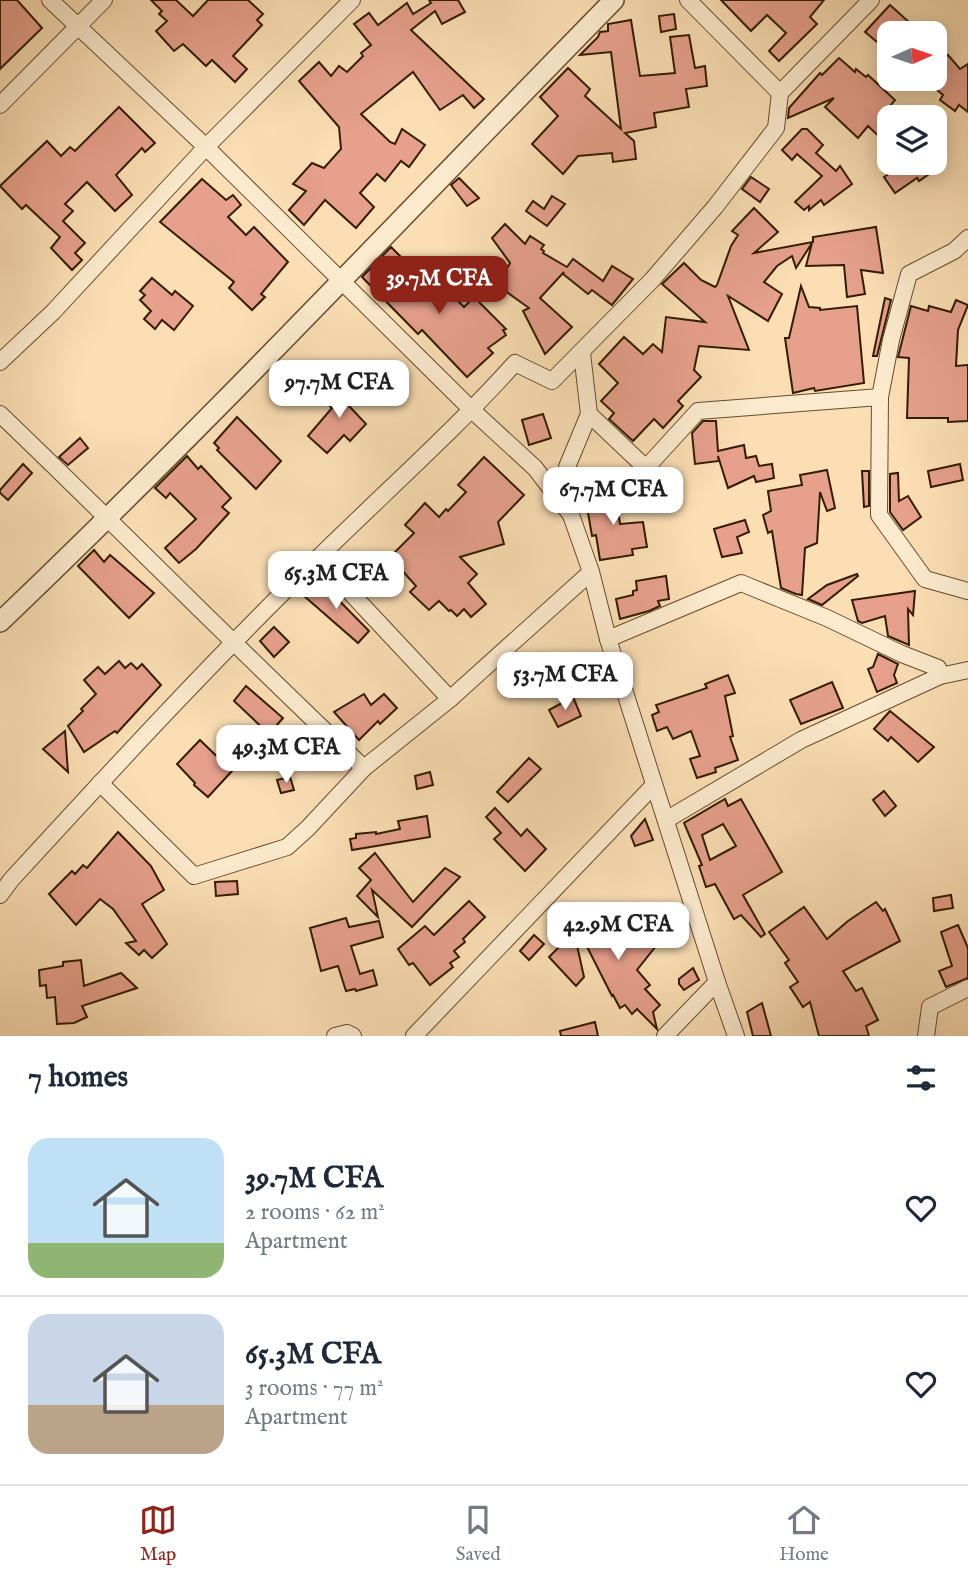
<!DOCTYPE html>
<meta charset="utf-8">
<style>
:root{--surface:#fff;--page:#f6f6f7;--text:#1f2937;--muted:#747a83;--line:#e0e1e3;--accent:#8f2418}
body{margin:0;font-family:"IM FELL English",serif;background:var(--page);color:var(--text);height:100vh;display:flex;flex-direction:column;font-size:26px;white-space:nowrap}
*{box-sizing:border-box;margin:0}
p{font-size:23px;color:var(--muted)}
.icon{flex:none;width:38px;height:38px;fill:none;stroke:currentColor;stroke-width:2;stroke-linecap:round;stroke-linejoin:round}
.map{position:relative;height:1036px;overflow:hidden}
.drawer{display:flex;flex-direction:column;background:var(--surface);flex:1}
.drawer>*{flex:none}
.needle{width:46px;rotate:87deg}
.fabs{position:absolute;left:877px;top:21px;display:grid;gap:14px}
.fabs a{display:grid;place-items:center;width:70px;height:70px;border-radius:14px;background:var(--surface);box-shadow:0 4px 18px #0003;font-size:35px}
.price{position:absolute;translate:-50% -60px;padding:0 16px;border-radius:14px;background:#fff;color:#222;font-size:23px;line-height:46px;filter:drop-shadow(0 2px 4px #0008)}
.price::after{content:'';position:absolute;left:50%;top:42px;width:21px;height:16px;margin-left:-10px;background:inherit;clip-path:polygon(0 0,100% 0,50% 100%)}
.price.selected{background:var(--accent);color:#fff}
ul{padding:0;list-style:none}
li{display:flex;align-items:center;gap:21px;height:175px;padding:0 28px}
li+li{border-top:2px solid var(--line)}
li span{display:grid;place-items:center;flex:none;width:196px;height:140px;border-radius:21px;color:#555}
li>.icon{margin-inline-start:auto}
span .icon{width:84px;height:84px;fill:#fffc;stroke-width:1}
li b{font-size:30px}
h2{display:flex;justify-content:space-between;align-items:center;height:84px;padding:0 28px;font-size:30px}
.dock{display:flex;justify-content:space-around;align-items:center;height:98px;border-top:2px solid var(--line);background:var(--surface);font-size:19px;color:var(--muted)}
.dock a{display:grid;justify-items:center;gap:4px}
.dock .selected{color:var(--accent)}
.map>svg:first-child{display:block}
</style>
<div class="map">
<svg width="968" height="1036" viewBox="0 0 968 1036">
<rect width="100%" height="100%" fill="#fbdeb4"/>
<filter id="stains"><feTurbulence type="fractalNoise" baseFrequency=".00286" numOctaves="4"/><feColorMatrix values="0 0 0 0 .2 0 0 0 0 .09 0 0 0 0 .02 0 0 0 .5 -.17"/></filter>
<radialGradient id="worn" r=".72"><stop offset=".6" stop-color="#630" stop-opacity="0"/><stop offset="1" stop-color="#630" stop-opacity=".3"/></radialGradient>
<!-- building -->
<g fill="#e6a08c" stroke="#331c00" stroke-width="2" fill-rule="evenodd">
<path d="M 0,0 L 17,0 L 42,28 L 0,69 Z"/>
<path d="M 151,0 L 176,0 L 193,16 L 208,0 L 248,0 L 263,14 L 257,20 L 262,25 L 233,56 L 247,69 L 235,82 L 212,60 L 206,66 L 183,44 L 174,51 L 156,31 L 167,21 L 159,14 L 162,11 Z"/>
<path d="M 429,0 L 458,0 L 465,12 L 442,24 L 435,11 L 411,30 L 484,99 L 474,108 L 463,95 L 440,110 L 413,72 L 361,114 L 390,142 L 395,144 L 402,129 L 425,145 L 409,167 L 401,161 L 385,181 L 377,174 L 360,193 L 374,207 L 356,228 L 325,200 L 304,225 L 289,210 L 306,191 L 293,184 L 312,163 L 324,168 L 341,149 L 339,127 L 299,81 L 319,62 L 331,76 L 339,66 L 347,72 L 363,56 L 361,53 L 371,45 L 354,24 L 369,13 L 378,25 L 407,3 L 413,14 L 431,3 Z"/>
<path d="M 721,0 L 824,0 L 810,17 L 817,24 L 779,61 L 769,51 L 786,33 L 767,15 L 751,31 Z"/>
<path d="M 890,5 L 921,33 L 889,33 L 889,52 L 865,32 Z"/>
<path d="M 674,14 L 676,29 L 661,32 L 659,16 Z"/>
<path d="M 631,20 L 640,76 L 675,73 L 670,37 L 689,35 L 695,68 L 705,66 L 707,86 L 686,89 L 689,107 L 654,113 L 656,127 L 625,133 L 634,141 L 636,159 L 613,162 L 612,153 L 578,156 L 563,174 L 532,144 L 558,116 L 540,97 L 568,68 L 590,89 L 585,96 L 621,129 L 611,52 L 580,55 L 598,37 L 600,32 L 608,31 L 608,24 Z"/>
<path d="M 948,55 L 960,69 L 968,64 L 968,112 L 959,105 L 955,111 L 940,100 L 943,95 L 924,79 L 934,79 L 934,66 Z"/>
<path d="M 839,58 L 855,72 L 856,69 L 866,77 L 868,75 L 895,100 L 891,105 L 899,113 L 895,117 L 889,117 L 889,146 L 868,126 L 858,138 L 825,107 L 834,98 L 788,118 L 789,108 L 820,73 L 822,75 Z"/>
<path d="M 119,107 L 155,143 L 145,152 L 142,148 L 116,175 L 132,195 L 115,211 L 87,182 L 65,204 L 73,211 L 63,221 L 85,243 L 75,253 L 82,260 L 72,270 L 51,248 L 60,237 L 26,205 L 22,209 L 0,186 L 47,141 L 61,156 L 70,147 L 75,151 Z"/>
<path d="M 802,129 L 807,129 L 823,145 L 816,153 L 836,171 L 840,166 L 852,184 L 824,205 L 821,200 L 809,210 L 809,206 L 804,210 L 795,202 L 822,176 L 797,154 L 792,160 L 782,150 Z"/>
<path d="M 910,163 L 924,163 L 932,172 L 919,181 L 917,178 L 895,193 L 884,177 L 903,165 L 905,168 Z"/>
<path d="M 751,177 L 769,189 L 760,202 L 742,189 Z"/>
<path d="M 459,178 L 479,198 L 467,206 L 451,185 Z"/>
<path d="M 202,179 L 226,200 L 233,195 L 241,205 L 228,217 L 246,235 L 254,227 L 288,262 L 261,294 L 265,297 L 252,310 L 229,288 L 234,282 L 160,222 Z"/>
<path d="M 552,196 L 565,204 L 547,226 L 526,211 L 533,201 L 544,209 Z"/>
<path d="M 754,208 L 778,232 L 754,253 L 813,242 L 813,237 L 876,227 L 883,273 L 861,270 L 865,294 L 847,297 L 844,265 L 806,266 L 812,243 L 796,268 L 792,256 L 777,266 L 764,282 L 782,294 L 768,321 L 728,296 L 749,350 L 699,346 L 694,370 L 701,377 L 678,401 L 683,406 L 663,428 L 654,419 L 633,441 L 609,419 L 614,413 L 601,401 L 618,383 L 599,364 L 624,337 L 643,354 L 653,344 L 662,352 L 666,317 L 705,322 L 662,284 L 684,263 L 701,280 L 715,287 L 717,285 L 731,246 L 738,235 L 732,231 Z"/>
<path d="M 505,224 L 525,244 L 530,236 L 544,245 L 541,249 L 544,251 L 543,253 L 567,267 L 573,259 L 603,281 L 612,266 L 633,279 L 612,305 L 592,290 L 588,294 L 563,274 L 564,272 L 540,298 L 572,327 L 545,354 L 523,311 L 529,308 L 497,285 L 510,263 L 492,238 Z"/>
<path d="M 391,247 L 400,256 L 389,267 L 421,298 L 438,280 L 464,307 L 474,297 L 506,329 L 503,330 L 506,335 L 488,348 L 493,353 L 467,377 L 422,330 L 418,334 L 362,277 Z"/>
<path d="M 152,278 L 172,295 L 175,291 L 193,306 L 174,330 L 162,320 L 155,329 L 144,319 L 151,311 L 140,300 L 145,295 L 140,291 Z"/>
<path d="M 801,286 L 809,307 L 820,308 L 820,310 L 857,306 L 864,383 L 815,391 L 814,388 L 793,393 L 785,338 L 789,338 Z"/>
<path d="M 885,298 L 891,300 L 877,356 L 873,356 Z"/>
<path d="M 956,300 L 968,305 L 958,330 L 956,366 L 968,365 L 968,421 L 948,422 L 948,418 L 907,418 L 909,358 L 898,357 L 911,306 L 928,311 L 929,306 L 951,312 Z"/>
<path d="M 351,382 L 362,392 L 349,406 L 366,424 L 350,441 L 344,435 L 327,453 L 308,436 L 332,408 L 326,402 Z"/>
<path d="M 543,414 L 551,438 L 529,445 L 522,420 Z"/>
<path d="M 237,417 L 281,461 L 256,489 L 217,450 L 219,448 L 214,443 Z"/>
<path d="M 703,421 L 716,421 L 718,451 L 744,445 L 746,458 L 756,456 L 759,466 L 772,464 L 774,478 L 756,482 L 754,476 L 728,488 L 718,456 L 719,461 L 695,464 L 692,433 Z"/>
<path d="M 80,438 L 88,448 L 68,465 L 59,457 Z"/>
<path d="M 187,456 L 198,469 L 201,466 L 231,498 L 222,507 L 229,513 L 196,549 L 179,563 L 165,548 L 196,519 L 170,493 L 166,498 L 155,488 Z"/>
<path d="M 484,457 L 524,495 L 498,522 L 504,544 L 460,557 L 477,574 L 468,583 L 486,604 L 471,617 L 464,609 L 457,616 L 451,610 L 449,611 L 439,601 L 429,610 L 410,592 L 416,586 L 390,557 L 414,533 L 405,525 L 425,503 L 439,517 L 446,509 L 448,511 L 466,492 L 458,485 Z"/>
<path d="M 23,464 L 32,473 L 8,500 L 0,493 L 0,490 Z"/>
<path d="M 960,464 L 963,480 L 931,487 L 928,471 Z"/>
<path d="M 827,470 L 835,508 L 827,511 L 820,492 L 817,543 L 805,548 L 802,595 L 796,594 L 781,588 L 772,531 L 768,533 L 763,515 L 771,511 L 768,491 L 802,485 L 800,475 Z"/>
<path d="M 862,471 L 869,471 L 869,506 L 864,507 Z"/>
<path d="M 898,473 L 899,501 L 908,496 L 921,517 L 903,530 L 890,512 L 890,474 Z"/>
<path d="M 615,489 L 620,524 L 643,522 L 647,547 L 632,549 L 633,555 L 600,560 L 596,535 L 592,536 L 585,495 Z"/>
<path d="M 745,520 L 749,532 L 737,537 L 742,553 L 722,557 L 714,529 Z"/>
<path d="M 94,550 L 104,562 L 110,555 L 154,593 L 129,618 L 78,566 Z"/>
<path d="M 857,574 L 858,576 L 822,605 L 808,599 L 827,585 Z"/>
<path d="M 666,576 L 669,599 L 658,601 L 660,606 L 649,611 L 620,619 L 616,599 L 633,595 L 633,591 L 637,590 L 636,581 Z"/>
<path d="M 319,580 L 369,631 L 358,643 L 304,596 Z"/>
<path d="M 915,591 L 913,615 L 908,609 L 909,645 L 888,636 L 885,616 L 862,623 L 858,621 L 852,600 Z"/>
<path d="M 274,627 L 289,642 L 274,657 L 260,641 Z"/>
<path d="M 878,654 L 898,664 L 894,675 L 897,683 L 877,692 L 868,669 L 873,667 Z"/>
<path d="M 119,661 L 125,668 L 131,663 L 137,669 L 142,664 L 161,685 L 117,733 L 115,731 L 84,752 L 68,726 L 83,711 L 81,709 L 96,694 L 84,680 L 98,667 L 105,674 Z"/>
<path d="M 728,675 L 735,693 L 725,696 L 733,736 L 730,737 L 738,760 L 715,768 L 716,772 L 697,778 L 690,759 L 700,756 L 691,731 L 673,739 L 667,727 L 657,731 L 652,715 L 659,712 L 656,705 L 707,688 L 705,684 Z"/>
<path d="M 832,682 L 843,708 L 801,724 L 790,700 Z"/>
<path d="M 246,686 L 283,718 L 269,734 L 234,701 Z"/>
<path d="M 364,694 L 371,705 L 384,694 L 397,708 L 380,724 L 378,721 L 359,740 L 334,712 Z"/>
<path d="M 573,697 L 581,716 L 558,727 L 549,710 Z"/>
<path d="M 890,711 L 934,747 L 918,762 L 891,737 L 888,741 L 874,729 Z"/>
<path d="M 65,731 L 68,772 L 43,749 Z"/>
<path d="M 200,740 L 232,771 L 208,797 L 194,785 L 195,783 L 177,764 Z"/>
<path d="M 529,758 L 541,769 L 508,802 L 497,792 Z"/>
<path d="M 430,772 L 433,785 L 417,789 L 415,776 Z"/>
<path d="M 290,777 L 294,790 L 281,793 L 277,780 Z"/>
<path d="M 884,791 L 896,806 L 885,816 L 873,800 Z"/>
<path d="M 725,799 L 728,806 L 741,799 L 782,872 L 743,895 L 765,934 L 761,937 L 741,915 L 734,919 L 715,884 L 706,887 L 699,866 L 702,865 L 684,823 ZM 723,824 L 736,846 L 710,860 L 702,835 Z"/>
<path d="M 495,808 L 521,836 L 527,829 L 546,849 L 525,871 L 494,839 L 501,833 L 486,817 Z"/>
<path d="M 427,816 L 430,837 L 352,850 L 350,839 L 356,838 L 356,834 L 376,832 L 376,834 L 400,829 L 398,821 Z"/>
<path d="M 645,819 L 653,840 L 635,846 L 631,836 Z"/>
<path d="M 118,832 L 151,866 L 164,890 L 142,904 L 167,944 L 152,958 L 144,950 L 139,955 L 126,943 L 136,941 L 113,909 L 100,899 L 76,925 L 49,894 L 72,871 L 75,874 L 83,865 L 87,868 Z"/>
<path d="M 375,853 L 413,902 L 445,868 L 460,877 L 412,927 L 372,890 L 378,917 L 357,896 L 371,880 L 359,868 Z"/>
<path d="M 237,881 L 238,894 L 216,896 L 215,882 Z"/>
<path d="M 951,895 L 953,908 L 934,911 L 933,898 Z"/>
<path d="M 469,901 L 485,917 L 463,939 L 465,942 L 454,951 L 459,957 L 450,963 L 453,967 L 430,985 L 413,963 L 409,965 L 398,949 L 425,926 L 434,935 Z"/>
<path d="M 876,902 L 883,911 L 885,909 L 900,941 L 843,971 L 856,991 L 862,988 L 878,1020 L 866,1026 L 869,1036 L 819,1036 L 810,1002 L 803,1007 L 790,987 L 798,982 L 785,963 L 789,960 L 769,932 L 804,907 L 827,939 L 848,921 Z"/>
<path d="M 572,904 L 621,950 L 640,925 L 660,941 L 637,970 L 650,985 L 645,989 L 660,1005 L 653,1012 L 657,1029 L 637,1009 L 632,1014 L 625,1005 L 620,1008 L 613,995 L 612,996 L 578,929 L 567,933 L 555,919 Z"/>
<path d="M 346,918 L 349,927 L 379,921 L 383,937 L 351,946 L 360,974 L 373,970 L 377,985 L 356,991 L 355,989 L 346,991 L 338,966 L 321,971 L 310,928 Z"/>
<path d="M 958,925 L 968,948 L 968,978 L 946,987 L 939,971 L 952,966 L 941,932 Z"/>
<path d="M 574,932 L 584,977 L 576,986 L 549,957 Z"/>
<path d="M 534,935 L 544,944 L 529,960 L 520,951 Z"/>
<path d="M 81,960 L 84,986 L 121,973 L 137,988 L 82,1006 L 87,1017 L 74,1023 L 57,1024 L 55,997 L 47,998 L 46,985 L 40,986 L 39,970 L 63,966 L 63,962 Z"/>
<path d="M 693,968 L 699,980 L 684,990 L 679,984 L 679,979 Z"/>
<path d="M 762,1003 L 771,1036 L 753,1036 L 747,1012 Z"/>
<path d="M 595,1022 L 598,1036 L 561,1036 L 560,1031 Z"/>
</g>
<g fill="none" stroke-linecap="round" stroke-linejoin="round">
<defs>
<g id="minor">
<path d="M 50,0 L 206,147 L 473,411 L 535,468 L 571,515"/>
<path d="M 688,0 L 780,93"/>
<path d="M 0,105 L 104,0"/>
<path d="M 582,353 L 589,414 L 567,467 L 571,515 L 591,572 L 608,639 L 717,982 L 736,1036"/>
<path d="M 0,362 L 53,312 L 206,147 L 352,0"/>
<path d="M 880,397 L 879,515 L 925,579 L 968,591"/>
<path d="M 0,414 C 122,531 241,652 364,768"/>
<path d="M 589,414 L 646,468 L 698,411 L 880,397 L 891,340 L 909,274 L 954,251 L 968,238"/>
<path d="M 318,558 L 450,699"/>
<path d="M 608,639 L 741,583 L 827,618 L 902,654 L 938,668 L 940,676"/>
<path d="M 100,783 L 194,876 L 287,847 L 308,828 L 364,768 L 450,699 L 591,572"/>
<path d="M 666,820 L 801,740 L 940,676 L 968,670"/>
<path d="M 0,895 L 11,880 C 112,770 213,660 319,557 C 385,492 454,431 515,363 L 552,381 L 652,280 L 715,207 L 776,128 L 780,93 L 871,0"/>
<path d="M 335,1036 L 347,1033 L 353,1036"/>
<path d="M 414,1036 L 654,785"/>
<path d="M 665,1036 L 717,982"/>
<path d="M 926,1036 L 930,1007 L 968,988"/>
</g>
<path id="tertiary" d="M 0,622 C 211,421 410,208 614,0"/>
</defs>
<!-- minor casing -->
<use href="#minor" stroke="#654c2d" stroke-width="18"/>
<!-- tertiary casing -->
<use href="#tertiary" stroke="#654c2d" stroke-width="22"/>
<!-- minor -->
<use href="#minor" stroke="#fceace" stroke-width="16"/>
<!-- tertiary -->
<use href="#tertiary" stroke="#fceace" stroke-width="19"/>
</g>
<rect width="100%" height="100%" filter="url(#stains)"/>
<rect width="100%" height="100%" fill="url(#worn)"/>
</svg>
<div class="fabs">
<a><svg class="needle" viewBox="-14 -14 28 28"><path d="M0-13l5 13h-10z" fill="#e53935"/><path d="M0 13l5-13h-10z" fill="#747a83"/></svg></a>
<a><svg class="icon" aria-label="layers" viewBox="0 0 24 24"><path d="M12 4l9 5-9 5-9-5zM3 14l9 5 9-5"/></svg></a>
</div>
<b class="price selected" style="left:439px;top:316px">39.7M CFA</b>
<b class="price" style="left:339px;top:420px">97.7M CFA</b>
<b class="price" style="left:613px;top:527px">67.7M CFA</b>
<b class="price" style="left:336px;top:611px">65.3M CFA</b>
<b class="price" style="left:565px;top:712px">53.7M CFA</b>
<b class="price" style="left:286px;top:785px">49.3M CFA</b>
<b class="price" style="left:618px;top:962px">42.9M CFA</b>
</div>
<section class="drawer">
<h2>7 homes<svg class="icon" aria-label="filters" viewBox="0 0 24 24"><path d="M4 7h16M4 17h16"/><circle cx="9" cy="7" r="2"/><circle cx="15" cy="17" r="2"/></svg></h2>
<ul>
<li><span style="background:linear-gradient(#bfe0f5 75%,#8fb573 0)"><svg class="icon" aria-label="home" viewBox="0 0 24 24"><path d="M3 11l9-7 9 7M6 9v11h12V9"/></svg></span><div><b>39.7M CFA</b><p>2 rooms · 62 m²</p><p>Apartment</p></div><svg class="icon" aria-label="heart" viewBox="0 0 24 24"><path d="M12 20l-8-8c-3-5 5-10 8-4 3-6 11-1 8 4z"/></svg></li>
<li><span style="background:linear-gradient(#c9d6e8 65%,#b9a48a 0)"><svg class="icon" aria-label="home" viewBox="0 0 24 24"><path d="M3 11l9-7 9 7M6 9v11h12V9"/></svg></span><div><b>65.3M CFA</b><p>3 rooms · 77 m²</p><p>Apartment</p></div><svg class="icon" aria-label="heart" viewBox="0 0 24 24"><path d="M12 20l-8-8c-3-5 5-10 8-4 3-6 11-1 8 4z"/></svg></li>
</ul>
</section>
<nav class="dock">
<a class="selected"><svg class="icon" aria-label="map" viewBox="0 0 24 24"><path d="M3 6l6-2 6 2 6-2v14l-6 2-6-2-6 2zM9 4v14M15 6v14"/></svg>Map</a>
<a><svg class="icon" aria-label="saved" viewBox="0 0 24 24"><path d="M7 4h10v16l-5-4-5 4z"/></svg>Saved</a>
<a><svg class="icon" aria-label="home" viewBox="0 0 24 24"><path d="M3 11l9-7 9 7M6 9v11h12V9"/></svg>Home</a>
</nav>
